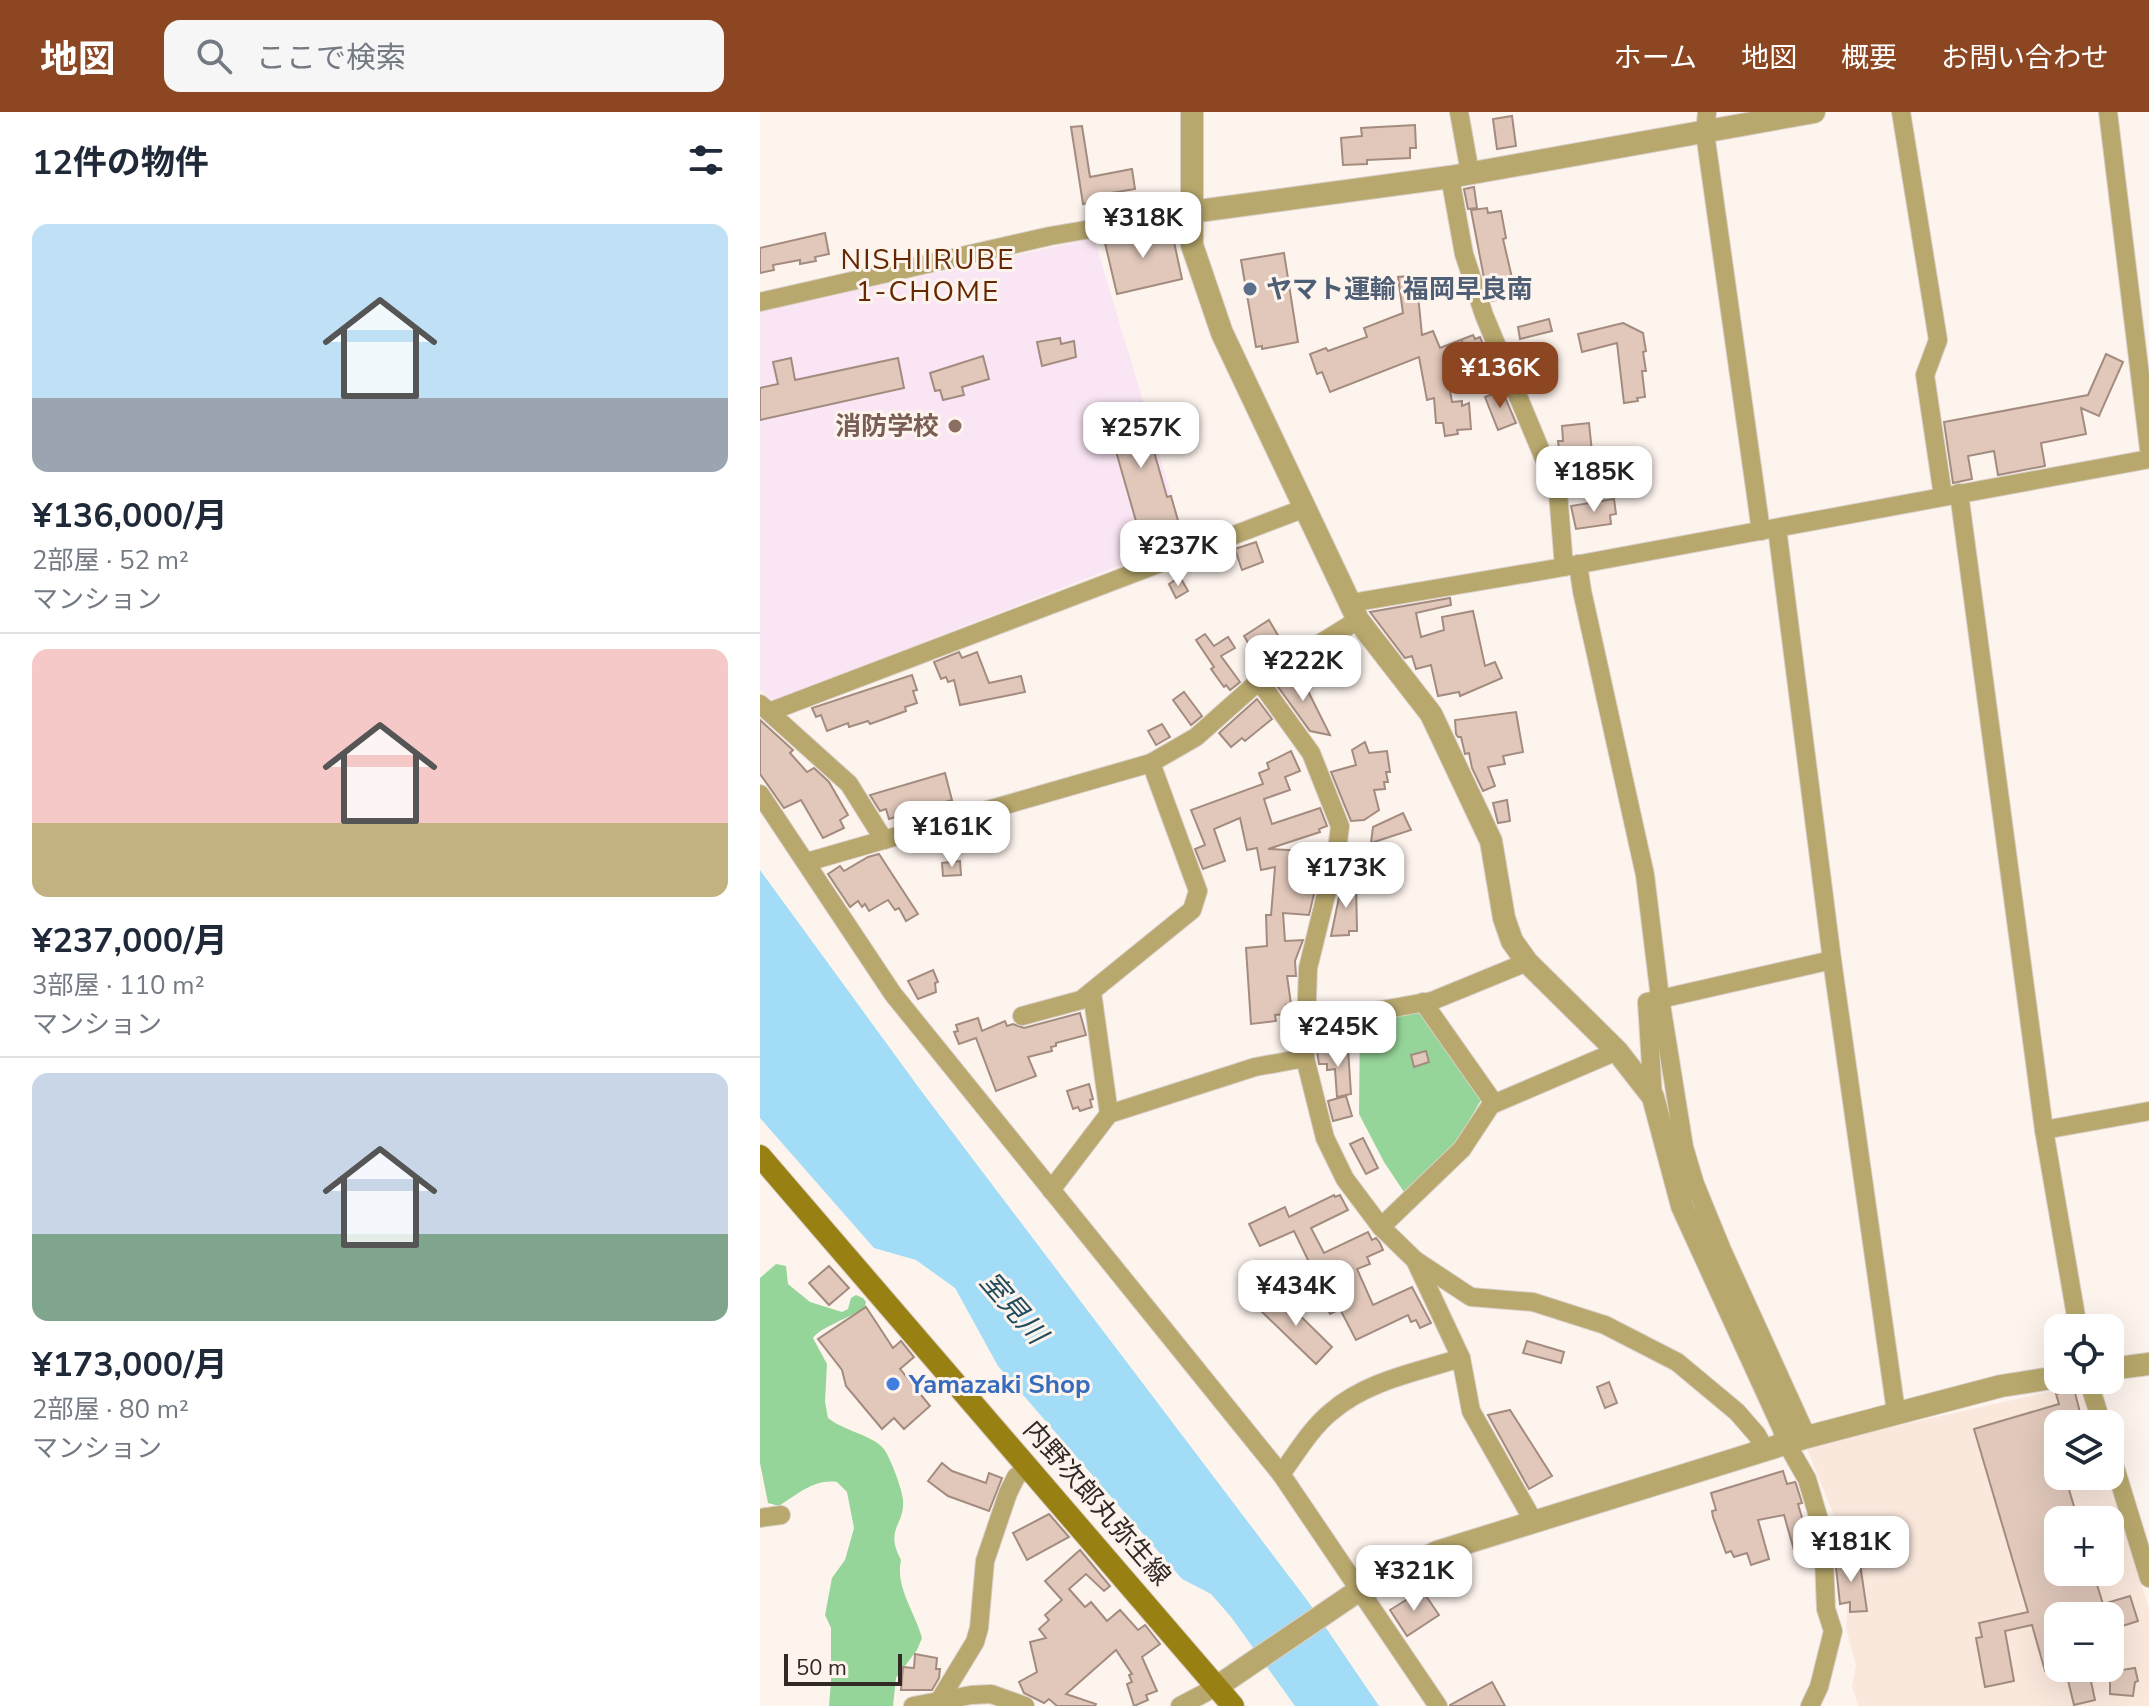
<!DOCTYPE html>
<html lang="ja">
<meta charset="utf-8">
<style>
:root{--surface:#fff;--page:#f6f6f7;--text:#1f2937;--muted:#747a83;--line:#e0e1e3;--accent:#8c4621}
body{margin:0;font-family:"Nunito Sans","Noto Sans JP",sans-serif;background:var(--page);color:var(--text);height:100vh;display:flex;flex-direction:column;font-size:30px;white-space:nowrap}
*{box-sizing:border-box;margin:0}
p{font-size:26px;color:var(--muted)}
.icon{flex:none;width:44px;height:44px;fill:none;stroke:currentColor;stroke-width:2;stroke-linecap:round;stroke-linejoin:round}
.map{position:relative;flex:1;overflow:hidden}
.sheet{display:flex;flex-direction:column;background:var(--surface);width:760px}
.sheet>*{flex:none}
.tools{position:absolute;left:1284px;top:1202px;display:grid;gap:16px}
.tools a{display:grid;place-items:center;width:80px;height:80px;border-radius:16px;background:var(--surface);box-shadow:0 8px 32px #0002;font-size:40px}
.scale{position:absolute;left:24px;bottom:20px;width:118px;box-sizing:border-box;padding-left:8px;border:4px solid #322924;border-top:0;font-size:22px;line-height:28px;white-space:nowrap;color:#322924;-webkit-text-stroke:6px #fef4ee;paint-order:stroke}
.price{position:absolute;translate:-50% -68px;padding:0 18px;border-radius:16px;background:#fff;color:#222;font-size:26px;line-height:52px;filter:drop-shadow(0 2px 4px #0008)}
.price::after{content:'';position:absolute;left:50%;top:48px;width:24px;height:18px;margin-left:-12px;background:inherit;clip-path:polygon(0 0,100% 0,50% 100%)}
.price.active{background:var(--accent);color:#fff}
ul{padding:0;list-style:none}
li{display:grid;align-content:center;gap:16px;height:424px;padding:0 32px}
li+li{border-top:2px solid var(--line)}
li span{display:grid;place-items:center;height:248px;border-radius:16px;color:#555}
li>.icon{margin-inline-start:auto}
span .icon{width:144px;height:144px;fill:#fffc;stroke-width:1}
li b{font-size:34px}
h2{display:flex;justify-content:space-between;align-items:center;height:96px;padding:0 32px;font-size:34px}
header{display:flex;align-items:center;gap:48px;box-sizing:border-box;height:112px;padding:0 40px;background:var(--accent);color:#fff}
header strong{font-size:38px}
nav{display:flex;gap:44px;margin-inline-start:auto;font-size:28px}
.search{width:560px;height:72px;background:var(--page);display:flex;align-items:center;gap:20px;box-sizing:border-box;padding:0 28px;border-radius:16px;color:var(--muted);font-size:30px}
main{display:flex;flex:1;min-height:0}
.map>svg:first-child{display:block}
</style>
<header>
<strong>地図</strong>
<div class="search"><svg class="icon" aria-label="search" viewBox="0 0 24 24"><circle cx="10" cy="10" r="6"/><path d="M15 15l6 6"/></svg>ここで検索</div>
<nav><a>ホーム</a><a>地図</a><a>概要</a><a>お問い合わせ</a></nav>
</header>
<main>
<section class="sheet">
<h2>12件の物件<svg class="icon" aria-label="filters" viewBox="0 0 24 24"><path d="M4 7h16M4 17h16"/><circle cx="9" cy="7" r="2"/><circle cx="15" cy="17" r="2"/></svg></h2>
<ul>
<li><span style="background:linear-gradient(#bfe0f5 70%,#9aa5b1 0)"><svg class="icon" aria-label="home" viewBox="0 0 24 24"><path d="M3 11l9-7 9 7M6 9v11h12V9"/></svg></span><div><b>¥136,000/月</b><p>2部屋 · 52 m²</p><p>マンション</p></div></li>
<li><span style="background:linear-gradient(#f6c9c9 70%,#c2b280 0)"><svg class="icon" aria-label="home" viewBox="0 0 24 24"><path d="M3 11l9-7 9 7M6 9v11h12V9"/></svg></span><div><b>¥237,000/月</b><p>3部屋 · 110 m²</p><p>マンション</p></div></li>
<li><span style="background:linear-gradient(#c9d6e8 65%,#7fa58c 0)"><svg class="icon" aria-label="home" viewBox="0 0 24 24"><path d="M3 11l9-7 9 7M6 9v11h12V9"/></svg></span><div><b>¥173,000/月</b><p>2部屋 · 80 m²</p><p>マンション</p></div></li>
</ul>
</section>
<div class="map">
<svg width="1389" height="1594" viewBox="0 0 1389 1594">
<rect width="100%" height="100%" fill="#fef4ee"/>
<!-- built -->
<path fill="#fbe8dd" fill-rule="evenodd" d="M 1325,1272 L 1336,1312 L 1298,1312 L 1298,1364 L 1350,1364 L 1350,1362 L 1389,1497 L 1389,1594 L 1098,1594 L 1092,1575 L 1096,1553 L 1086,1517 L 1088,1483 L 1075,1406 L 1046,1334 ZM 1298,1408 L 1350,1408 L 1350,1460 L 1298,1460 ZM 1298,1504 L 1350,1504 L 1350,1556 L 1298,1556 Z"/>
<!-- education -->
<path fill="#fae5f4" d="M 334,126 L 425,428 L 13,589 L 0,577 L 0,200 Z"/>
<!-- green -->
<g fill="#96d599">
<path d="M 660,898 L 724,983 L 696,1031 L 644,1080 L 624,1050 L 599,1002 L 600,905 Z"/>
<path d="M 16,1152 L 26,1154 L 28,1172 L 50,1190 L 82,1200 L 88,1197 L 91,1186 L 96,1183 L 103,1186 L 106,1190 L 105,1195 C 91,1206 60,1215 53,1226 L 67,1252 L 65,1290 L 68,1306 C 84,1319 112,1323 123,1336 C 130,1344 142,1377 143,1388 C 145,1414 124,1416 141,1448 C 135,1475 155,1500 162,1526 L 157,1538 L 136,1566 L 133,1594 L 69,1594 L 71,1569 L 71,1516 L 65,1503 L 72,1466 L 85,1448 L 94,1416 L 87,1380 L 77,1370 C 54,1367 38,1382 19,1394 L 8,1391 L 0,1351 L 0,1166 Z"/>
</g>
<!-- water -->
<path fill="#a2dcf6" d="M 0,758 L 162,980 L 547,1488 L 619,1594 L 535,1594 L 471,1505 L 451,1482 L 422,1467 L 238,1254 L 195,1176 L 156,1148 L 114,1136 L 0,1006 Z"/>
<!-- building -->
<g fill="#e1c8bb" stroke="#a38c7f" stroke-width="2">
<path d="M 752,4 L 756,34 L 737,37 L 733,7 Z"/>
<path d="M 655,13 L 656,36 L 650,36 L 650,46 L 607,48 L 607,52 L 583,53 L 581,26 L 602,24 L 601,16 Z"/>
<path d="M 322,14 L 330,65 L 372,57 L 375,77 L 333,84 L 334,90 L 323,92 L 311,15 Z"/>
<path d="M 714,75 L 717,96 L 708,97 L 704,77 Z"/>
<path d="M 727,96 L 728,101 L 741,99 L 746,126 L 743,127 L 756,183 L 732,189 L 724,166 L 711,98 Z"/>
<path d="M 411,116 L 422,167 L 357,182 L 344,127 Z"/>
<path d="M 65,121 L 69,142 L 55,145 L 56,149 L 40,152 L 40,148 L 13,153 L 14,158 L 0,161 L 0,136 Z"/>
<path d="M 524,141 L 538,230 L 502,237 L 502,234 L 496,235 L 481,148 Z"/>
<path d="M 658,163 L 661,183 L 658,183 L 662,223 L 673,219 L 680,236 L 713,223 L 715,227 L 720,225 L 730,249 L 713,256 L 702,229 L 705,259 L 688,267 L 692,290 L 702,289 L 702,294 L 709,291 L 711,317 L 697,318 L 698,322 L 685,324 L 683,311 L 676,311 L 674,286 L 667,288 L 659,245 L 570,280 L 562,260 L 557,262 L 550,242 L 566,236 L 568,239 L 607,225 L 604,216 L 643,201 L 638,165 Z"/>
<path d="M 789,207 L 792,219 L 760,227 L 758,215 Z"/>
<path d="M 863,211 L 883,221 L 886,239 L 883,240 L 886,259 L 882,259 L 885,285 L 877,286 L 878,289 L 864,291 L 857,231 L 822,240 L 818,222 Z"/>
<path d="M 300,226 L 301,232 L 314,229 L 316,245 L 282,254 L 277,230 Z"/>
<path d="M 1346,242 L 1363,250 L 1339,304 L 1321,296 L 1326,322 L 1281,331 L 1285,354 L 1238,363 L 1234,339 L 1208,344 L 1212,367 L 1193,371 L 1184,310 L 1328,283 Z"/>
<path d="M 223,244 L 229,267 L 202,275 L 204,283 L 183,288 L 180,278 L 175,279 L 170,261 Z"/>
<path d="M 31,246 L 35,268 L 138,246 L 144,276 L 0,308 L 0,276 L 18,272 L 13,250 Z"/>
<path d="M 742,278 L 756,311 L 738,318 L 725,285 Z"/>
<path d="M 380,291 L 407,385 L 411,384 L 419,412 L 380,423 L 345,301 Z"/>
<path d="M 829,311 L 832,340 L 800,344 L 798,329 L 803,329 L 802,314 Z"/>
<path d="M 854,387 L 856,402 L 850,403 L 851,412 L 816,417 L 811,394 Z"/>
<path d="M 496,430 L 503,450 L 482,458 L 475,437 Z"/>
<path d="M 420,465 L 428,479 L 416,486 L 409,472 Z"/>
<path d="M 690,486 L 691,493 L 656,501 L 661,525 L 684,518 L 682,505 L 713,499 L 725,554 L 735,550 L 742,566 L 700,584 L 699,580 L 678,584 L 671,553 L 656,557 L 652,544 L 645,546 L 610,500 Z"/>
<path d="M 509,508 L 523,532 L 498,547 L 484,524 Z"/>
<path d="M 445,522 L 454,534 L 468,525 L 475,536 L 461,544 L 480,570 L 470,578 L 466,573 L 464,575 L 451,557 L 454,555 L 436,528 Z"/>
<path d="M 199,540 L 202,546 L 217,540 L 229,571 L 261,564 L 265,580 L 200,593 L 194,568 L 188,570 L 186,565 L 181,567 L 174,550 Z"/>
<path d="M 538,559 L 570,623 L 550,619 L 516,572 Z"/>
<path d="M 152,563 L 157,578 L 153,579 L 157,591 L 145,595 L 146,599 L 110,612 L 108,609 L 89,615 L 88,611 L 67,619 L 61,603 L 56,605 L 52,596 Z"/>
<path d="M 424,580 L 442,604 L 431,613 L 413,588 Z"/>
<path d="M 497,587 L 512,607 L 485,629 L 482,626 L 471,635 L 459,621 Z"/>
<path d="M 756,600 L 763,640 L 743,644 L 745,652 L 728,655 L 735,674 L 723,679 L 712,656 L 709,641 L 705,642 L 701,625 L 698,625 L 696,622 L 695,608 Z"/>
<path d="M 0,608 L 33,638 L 30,641 L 47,660 L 54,656 L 69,670 L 88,703 L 80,708 L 84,716 L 63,726 L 41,688 L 24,696 L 0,662 Z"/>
<path d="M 402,612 L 410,625 L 396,633 L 388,619 Z"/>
<path d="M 605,630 L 609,641 L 627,639 L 630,660 L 626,660 L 628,670 L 624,670 L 625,677 L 614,678 L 619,698 L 604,708 L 591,709 L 571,660 L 596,653 L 592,638 Z"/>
<path d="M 531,639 L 540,659 L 525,665 L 530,678 L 504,687 L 512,712 L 560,696 L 567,714 L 559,717 L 560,720 L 508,737 L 563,740 L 563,744 L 549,803 L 523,801 L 525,829 L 543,828 L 535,849 L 536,864 L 527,864 L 531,892 L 526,893 L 527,902 L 515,903 L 516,909 L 491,912 L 486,836 L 507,834 L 506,803 L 511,803 L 515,755 L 501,758 L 497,736 L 487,738 L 480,706 L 454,717 L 465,749 L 443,757 L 435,737 L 445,733 L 431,698 L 503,672 L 499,661 L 509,657 L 507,651 Z"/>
<path d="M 185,661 L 192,688 L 129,707 L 126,697 L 120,699 L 110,683 Z"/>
<path d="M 747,688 L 750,709 L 738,711 L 733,691 Z"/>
<path d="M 643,701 L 651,718 L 611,731 L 613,715 Z"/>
<path d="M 119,742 L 158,802 L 146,809 L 139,796 L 135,798 L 128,788 L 109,799 L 105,792 L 102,795 L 98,789 L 90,795 L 68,762 L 80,754 L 84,759 L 108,745 Z"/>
<path d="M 200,749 L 201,763 L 183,764 L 182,751 Z"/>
<path d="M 583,766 L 596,769 L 597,819 L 589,819 L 589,823 L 571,824 Z"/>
<path d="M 173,858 L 178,870 L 175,871 L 176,880 L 158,887 L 148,869 Z"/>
<path d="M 320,901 L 326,923 L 296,931 L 296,934 L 291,935 L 292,939 L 268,945 L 276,964 L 236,979 L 216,926 L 199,932 L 194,920 L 198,919 L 196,913 L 218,906 L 222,919 L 245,909 L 247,914 L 253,912 L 264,916 Z"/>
<path d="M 588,937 L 591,982 L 577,985 L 575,957 L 567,958 L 567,952 L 559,952 L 557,939 Z"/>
<path d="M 666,939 L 669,950 L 654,955 L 651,943 Z"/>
<path d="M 329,972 L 333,987 L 330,988 L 332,995 L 320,999 L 318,995 L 313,997 L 307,979 Z"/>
<path d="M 586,984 L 592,1004 L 573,1009 L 568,989 Z"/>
<path d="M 603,1026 L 618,1056 L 606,1062 L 590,1032 Z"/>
<path d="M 574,1083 L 575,1085 L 580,1083 L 588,1098 L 551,1116 L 564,1141 L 608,1120 L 612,1128 L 616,1126 L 620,1131 L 623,1138 L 607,1145 L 610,1152 L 597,1157 L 613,1193 L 652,1175 L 671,1211 L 660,1216 L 656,1208 L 651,1210 L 648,1203 L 596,1228 L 580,1197 L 570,1202 L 548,1153 L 550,1152 L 534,1119 L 500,1134 L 489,1112 L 525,1095 L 529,1105 Z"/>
<path d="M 69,1154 L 89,1176 L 69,1193 L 49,1171 Z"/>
<path d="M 516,1180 L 572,1235 L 556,1252 L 499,1197 Z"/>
<path d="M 106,1195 L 133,1236 L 141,1229 L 154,1245 L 140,1257 L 170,1294 L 144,1317 L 134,1306 L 122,1317 L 86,1274 L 82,1258 L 58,1227 Z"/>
<path d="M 767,1229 L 804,1240 L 801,1251 L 763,1241 Z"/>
<path d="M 849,1270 L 857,1291 L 845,1296 L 837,1275 Z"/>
<path d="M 1314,1277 L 1323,1312 L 1298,1312 L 1298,1318 L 1292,1320 L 1298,1340 L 1298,1364 L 1305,1364 L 1318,1408 L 1298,1408 L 1298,1460 L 1333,1460 L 1343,1492 L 1370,1484 L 1378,1509 L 1350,1518 L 1350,1504 L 1298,1504 L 1298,1555 L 1285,1559 L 1272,1513 L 1245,1519 L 1254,1569 L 1225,1575 L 1216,1526 L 1222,1525 L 1219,1511 L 1268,1500 L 1214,1317 L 1299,1292 L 1296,1282 Z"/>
<path d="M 750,1298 L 792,1364 L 769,1377 L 728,1303 Z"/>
<path d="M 182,1351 L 192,1359 L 226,1371 L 229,1361 L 242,1366 L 229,1399 L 188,1384 L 168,1369 Z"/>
<path d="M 1023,1359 L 1027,1372 L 1035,1370 L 1036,1372 L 1042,1391 L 1038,1392 L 1050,1433 L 1034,1438 L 1024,1403 L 998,1408 L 1009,1447 L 991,1453 L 987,1441 L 974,1445 L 971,1439 L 966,1441 L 953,1405 L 952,1399 L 956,1398 L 951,1381 Z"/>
<path d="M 289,1402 L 309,1425 L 267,1448 L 253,1421 Z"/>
<path d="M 320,1438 L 350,1474 L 344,1479 L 326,1462 L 309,1477 L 325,1495 L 331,1490 L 347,1509 L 360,1498 L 378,1518 L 385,1513 L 400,1532 L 382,1545 L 397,1579 L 386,1583 L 388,1588 L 374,1594 L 367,1572 L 372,1570 L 369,1563 L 372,1562 L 356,1538 L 306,1582 L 336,1592 L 335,1594 L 297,1594 L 289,1587 L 284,1591 L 264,1581 L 259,1570 L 277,1560 L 270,1530 L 286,1526 L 279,1517 L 289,1508 L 285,1503 L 302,1488 L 285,1469 Z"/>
<path d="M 1099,1445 L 1107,1499 L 1090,1500 L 1090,1490 L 1080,1492 L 1076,1455 L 1080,1454 L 1079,1448 Z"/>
<path d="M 662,1478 L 679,1503 L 647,1524 L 630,1498 Z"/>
<path d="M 1350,1529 L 1353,1529 L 1362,1558 L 1375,1556 L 1378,1569 L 1375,1570 L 1373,1584 L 1350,1582 Z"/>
<path d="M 155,1542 L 177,1546 L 176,1557 L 180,1557 L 179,1566 L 172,1578 L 141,1578 L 143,1555 L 154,1556 Z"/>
<path d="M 1305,1556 L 1323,1556 L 1324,1561 L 1329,1560 L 1335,1588 L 1314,1593 Z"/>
<path d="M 732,1570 L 745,1594 L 690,1594 L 690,1593 Z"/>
</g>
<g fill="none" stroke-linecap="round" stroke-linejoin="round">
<defs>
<g id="minor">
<path d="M 699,0 L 710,61"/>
<path d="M 947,0 L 945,21 L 1001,419"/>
<path d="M 1141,0 L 1178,228 L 1165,263 L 1183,384"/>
<path d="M 1348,0 L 1389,337"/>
<path d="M 690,65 L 704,142 L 724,203 L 798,380 L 804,455"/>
<path d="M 0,190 L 290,124 L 431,100"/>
<path d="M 1199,381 L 1284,1018 L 1318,1216"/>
<path d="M 1017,416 L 1072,848 L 1136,1300"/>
<path d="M 818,452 L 822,479 L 885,763 L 900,886 L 924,1035 L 935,1072 L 962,1138 L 1047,1325"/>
<path d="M 591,491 L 804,455 L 1389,347"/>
<path d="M 499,569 L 551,641 L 580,714 L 577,738 L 548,856 L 545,946 L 565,1026 L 585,1067 L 621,1115 L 655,1148 L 711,1185 L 773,1190 L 845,1213 L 917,1250 L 977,1300 L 997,1323 L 1005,1338"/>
<path d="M 0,592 L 9,600 L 545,396"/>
<path d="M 9,600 L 89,672 L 124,728"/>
<path d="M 0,682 L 133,882 L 521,1362 L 678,1594"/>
<path d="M 47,750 L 391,651 L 436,625 L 499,569 L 598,508"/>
<path d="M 332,880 L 349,1002"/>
<path d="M 663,890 L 734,991"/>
<path d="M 546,903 L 610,900 L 672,889 L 767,850"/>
<path d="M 262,904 L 321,888 L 432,798 L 438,779 L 391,651"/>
<path d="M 893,985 L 887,890 L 1072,848"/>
<path d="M 1284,1018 L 1389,999"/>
<path d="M 291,1078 L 349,1002 L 495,955 L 545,946"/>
<path d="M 621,1115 L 702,1037 L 731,993 L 857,939"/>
<path d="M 655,1148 L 701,1246"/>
<path d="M 1328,1268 L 1342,1312"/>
<path d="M 1027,1332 L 1047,1367 L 1063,1421 L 1066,1497 L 1073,1519 L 1059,1575 L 1050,1594"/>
<path d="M 1350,1339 L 1389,1466"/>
<path d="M 521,1362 C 536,1342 551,1316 571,1300 C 606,1269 657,1260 701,1246 L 711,1299 L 774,1410"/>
<path d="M 0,1406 L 21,1403"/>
<path d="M 153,1594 L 211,1583 L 231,1582 L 265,1594"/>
<path d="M 176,1594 L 215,1530 L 219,1516 L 225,1449 L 248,1381 L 256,1365 L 269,1354"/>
<path d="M 420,1594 L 458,1574"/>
</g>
<g id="tertiary">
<path d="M 432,0 L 432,133 L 462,221 L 598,508 L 671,602 L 731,729 L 744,806 L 752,829 L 767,850 L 857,939 L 893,985 L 922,1094 L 1024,1317 L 1027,1332"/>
<path d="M 431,100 L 690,65 L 1054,0"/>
<path d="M 1350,1257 L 1389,1252"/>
<path d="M 458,1574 L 598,1479 L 677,1440 L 1047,1325 L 1241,1274 L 1298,1265"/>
</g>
<path id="secondary" d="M 0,1044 L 473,1594"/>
</defs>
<!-- minor casing -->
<use href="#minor" stroke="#d9cfca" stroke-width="20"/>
<!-- tertiary casing -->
<use href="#tertiary" stroke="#d9cfca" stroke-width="24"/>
<!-- secondary casing -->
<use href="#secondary" stroke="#d9cfca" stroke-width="24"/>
<!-- minor -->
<use href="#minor" stroke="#b8a86d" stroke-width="18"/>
<!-- tertiary -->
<use href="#tertiary" stroke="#b8a86d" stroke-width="22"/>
<!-- secondary -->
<use href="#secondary" stroke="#998012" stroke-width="22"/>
</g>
<!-- markers -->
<circle fill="#5c6f8a" stroke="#fef4ee" stroke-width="3" cx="490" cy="177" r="8"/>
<circle fill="#8d6e63" stroke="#fef4ee" stroke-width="3" cx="195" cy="314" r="8"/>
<circle fill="#3f7fe0" stroke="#fef4ee" stroke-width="3" cx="133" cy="1272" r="8"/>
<g text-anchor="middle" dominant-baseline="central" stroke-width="6" stroke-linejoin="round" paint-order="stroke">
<!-- service labels -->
<g font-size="26" font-weight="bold" fill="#4e5e75" stroke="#fef4ee" text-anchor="start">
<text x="506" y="177">ヤマト運輸 福岡早良南</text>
</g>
<!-- education labels -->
<g font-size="26" font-weight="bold" fill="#785e54" stroke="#fef4ee" text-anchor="end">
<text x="179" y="314">消防学校</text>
</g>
<!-- shop labels -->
<g font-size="26" font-weight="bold" fill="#366cbe" stroke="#fef4ee" text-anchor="start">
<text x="149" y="1272">Yamazaki Shop</text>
</g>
<!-- street labels -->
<g font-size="26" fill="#322924" stroke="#fef4ee">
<text transform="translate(337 1391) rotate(49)">内野次郎丸弥生線</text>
</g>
<!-- neighbourhood labels -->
<g font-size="28" letter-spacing="2" fill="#662802" stroke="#fef4ee">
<text x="168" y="148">NISHIIRUBE<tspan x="168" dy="32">1-CHOME</tspan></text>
</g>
<!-- water labels -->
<g font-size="28" font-style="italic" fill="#1f4c5f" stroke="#fef4ee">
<text transform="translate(253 1196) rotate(49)">室見川</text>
</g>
</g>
</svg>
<div class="tools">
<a><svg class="icon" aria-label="locate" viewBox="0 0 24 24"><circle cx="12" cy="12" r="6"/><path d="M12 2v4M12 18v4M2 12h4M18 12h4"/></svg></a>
<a><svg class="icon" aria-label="layers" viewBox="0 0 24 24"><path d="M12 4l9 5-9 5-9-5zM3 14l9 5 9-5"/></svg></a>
<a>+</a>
<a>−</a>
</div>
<div class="scale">50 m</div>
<b class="price" style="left:383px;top:148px">¥318K</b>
<b class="price active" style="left:740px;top:298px">¥136K</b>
<b class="price" style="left:381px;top:358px">¥257K</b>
<b class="price" style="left:834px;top:402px">¥185K</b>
<b class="price" style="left:418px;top:476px">¥237K</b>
<b class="price" style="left:543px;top:591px">¥222K</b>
<b class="price" style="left:192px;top:757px">¥161K</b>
<b class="price" style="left:586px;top:798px">¥173K</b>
<b class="price" style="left:578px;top:957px">¥245K</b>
<b class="price" style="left:536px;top:1216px">¥434K</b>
<b class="price" style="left:1091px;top:1472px">¥181K</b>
<b class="price" style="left:654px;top:1501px">¥321K</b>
</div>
</main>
